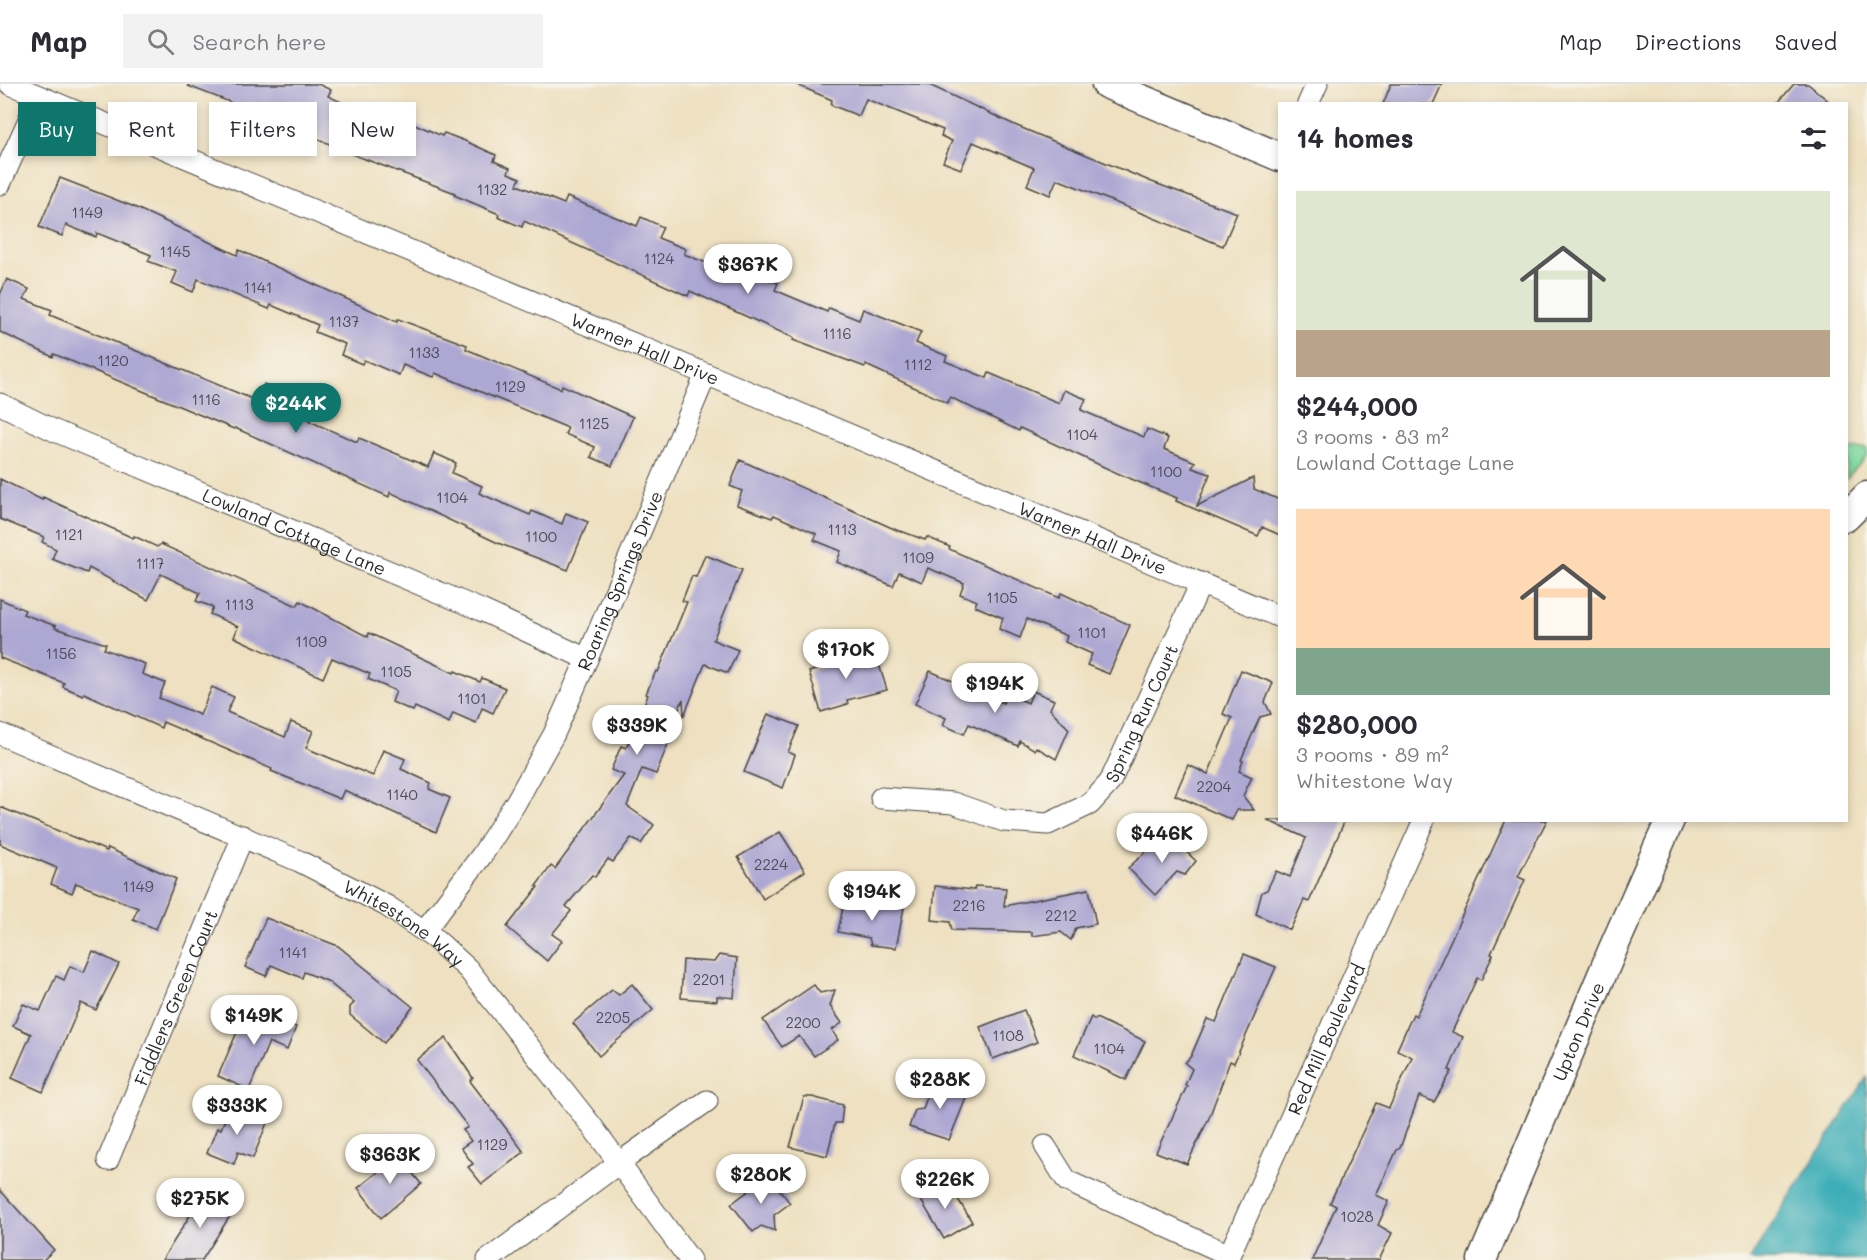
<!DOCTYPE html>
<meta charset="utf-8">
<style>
:root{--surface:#fff;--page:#f2f2f3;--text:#2b2b33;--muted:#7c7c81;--line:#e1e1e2;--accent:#0f766e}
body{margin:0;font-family:Mali,sans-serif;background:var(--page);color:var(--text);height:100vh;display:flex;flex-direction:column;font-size:22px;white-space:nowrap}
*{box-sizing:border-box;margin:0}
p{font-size:20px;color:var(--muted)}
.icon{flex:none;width:33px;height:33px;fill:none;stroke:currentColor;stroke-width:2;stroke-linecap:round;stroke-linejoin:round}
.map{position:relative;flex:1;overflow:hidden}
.sheet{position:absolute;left:1278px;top:18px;width:570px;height:720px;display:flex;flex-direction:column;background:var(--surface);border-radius:0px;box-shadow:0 3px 9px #0003}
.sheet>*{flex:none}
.hud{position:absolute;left:18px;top:18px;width:570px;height:54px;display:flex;gap:12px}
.price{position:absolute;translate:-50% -51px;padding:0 14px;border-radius:21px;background:#fff;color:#222;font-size:20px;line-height:39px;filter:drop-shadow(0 2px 3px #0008)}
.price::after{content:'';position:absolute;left:50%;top:36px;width:18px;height:14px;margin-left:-9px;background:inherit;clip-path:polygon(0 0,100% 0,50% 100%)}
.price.selected{background:var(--accent);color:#fff}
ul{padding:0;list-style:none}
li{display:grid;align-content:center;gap:12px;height:318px;padding:0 18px}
li span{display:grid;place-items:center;height:186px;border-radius:0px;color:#555}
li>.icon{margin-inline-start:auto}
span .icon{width:108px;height:108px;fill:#fffc;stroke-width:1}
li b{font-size:26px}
h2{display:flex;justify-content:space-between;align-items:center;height:72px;padding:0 18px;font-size:26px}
.pill{padding:0 21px;border-radius:0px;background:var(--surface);box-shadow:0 3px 9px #0003;font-size:21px;line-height:54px}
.pill.selected{background:var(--accent);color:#fff}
header{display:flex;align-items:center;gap:36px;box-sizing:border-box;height:84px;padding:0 30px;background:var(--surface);border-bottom:2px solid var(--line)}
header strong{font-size:28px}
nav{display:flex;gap:33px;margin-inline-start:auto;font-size:21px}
.search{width:420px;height:54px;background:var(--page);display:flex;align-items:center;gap:15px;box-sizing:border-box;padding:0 21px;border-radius:0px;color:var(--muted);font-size:22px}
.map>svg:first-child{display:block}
</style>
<header>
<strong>Map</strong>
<div class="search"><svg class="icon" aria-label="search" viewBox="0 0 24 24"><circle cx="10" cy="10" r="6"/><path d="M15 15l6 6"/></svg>Search here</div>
<nav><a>Map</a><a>Directions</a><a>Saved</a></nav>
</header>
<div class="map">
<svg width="1867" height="1176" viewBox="0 0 1867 1176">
<rect width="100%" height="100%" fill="#f7f3e8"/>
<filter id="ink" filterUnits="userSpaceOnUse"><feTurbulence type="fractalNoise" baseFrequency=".0167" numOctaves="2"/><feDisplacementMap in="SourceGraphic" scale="12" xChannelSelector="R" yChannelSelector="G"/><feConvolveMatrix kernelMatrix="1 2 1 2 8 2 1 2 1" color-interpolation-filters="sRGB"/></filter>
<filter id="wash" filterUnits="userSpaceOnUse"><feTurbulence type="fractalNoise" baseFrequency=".008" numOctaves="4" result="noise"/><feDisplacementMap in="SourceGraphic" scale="24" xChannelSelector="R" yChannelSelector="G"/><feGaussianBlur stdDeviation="1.35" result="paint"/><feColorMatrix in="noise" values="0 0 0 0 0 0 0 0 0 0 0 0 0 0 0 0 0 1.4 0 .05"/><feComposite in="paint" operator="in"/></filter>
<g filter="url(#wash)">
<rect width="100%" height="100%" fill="#eee0c0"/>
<!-- green -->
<path fill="#7ed99f" stroke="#548265" stroke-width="1.5" d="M 1867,364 L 1867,372 L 1847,394 L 1847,365 Z"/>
<!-- water -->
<path fill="#3eaeb8" stroke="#346c72" stroke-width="1.5" d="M 1867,993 L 1867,1176 L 1749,1176 Z"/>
<g id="blocks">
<!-- building -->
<g fill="#ada7d3">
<path d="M 188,0 L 318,0 L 331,6 L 328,12 L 393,42 L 397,32 L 442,52 L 444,49 L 465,57 L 496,71 L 494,77 L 510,84 L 508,89 L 520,94 L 517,101 L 564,120 L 567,113 L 637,142 L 641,133 L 663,143 L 658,154 L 686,165 L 684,170 L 724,186 L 731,168 L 753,177 L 752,181 L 769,189 L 766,195 L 778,199 L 775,206 L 827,228 L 829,224 L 859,236 L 863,225 L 921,248 L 916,259 L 947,272 L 945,277 L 987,294 L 989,289 L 1059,319 L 1064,306 L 1086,315 L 1081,326 L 1144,353 L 1147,345 L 1168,354 L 1164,365 L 1195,378 L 1192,384 L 1210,390 L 1197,422 L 1253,394 L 1254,405 L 1280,416 L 1280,451 L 1262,443 L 1258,452 L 1176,417 L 1177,414 L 1117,389 L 1020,344 L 1019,347 L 950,313 L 948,319 L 866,281 L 865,283 L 793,256 L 794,254 L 690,207 L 688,212 L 524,137 L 522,143 L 498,133 L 499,130 L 454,111 L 455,109 L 349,69 L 299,46 L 300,45 L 188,2 Z"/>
<path d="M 795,0 L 927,0 L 1017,42 L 1152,98 L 1237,129 L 1223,162 L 1057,95 L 1050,111 L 1027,101 L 1034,84 L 973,58 L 961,85 L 943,78 L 952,57 L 941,52 L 943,46 L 866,15 L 859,32 L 831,21 L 832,16 Z"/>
<path d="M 1391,0 L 1442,0 L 1433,20 L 1383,20 Z"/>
<path d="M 1794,0 L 1808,0 L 1832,20 L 1777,20 Z"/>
<path d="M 60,94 L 132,122 L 237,171 L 239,166 L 397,238 L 398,235 L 467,261 L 466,265 L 561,305 L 562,301 L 633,333 L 612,382 L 591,373 L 595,363 L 565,350 L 568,344 L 435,289 L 433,293 L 403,281 L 399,291 L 364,276 L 362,280 L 341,271 L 345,260 L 315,248 L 318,241 L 271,221 L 269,225 L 198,195 L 193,208 L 172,199 L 177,188 L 148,177 L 151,171 L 97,149 L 96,153 L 66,141 L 62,152 L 39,143 Z"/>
<path d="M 7,195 L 29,205 L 24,215 L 52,226 L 50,231 L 257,317 L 264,300 L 285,309 L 281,320 L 311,333 L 309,337 L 357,358 L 359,354 L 428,383 L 434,369 L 456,379 L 452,389 L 482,402 L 479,409 L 530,431 L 532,427 L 562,440 L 566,429 L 588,438 L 568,486 L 498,459 L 390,408 L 389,413 L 235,344 L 234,345 L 54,270 L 53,273 L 0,248 L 0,211 Z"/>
<path d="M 740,376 L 901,448 L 901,447 L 925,456 L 927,453 L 950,463 L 949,465 L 1059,514 L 1061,509 L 1130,541 L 1109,590 L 1087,581 L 1092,570 L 1065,558 L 1067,552 L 1027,535 L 1020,554 L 999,545 L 1003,534 L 975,522 L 977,517 L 960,510 L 964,499 L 928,484 L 922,498 L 899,488 L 893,502 L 837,478 L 841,467 L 814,456 L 817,450 L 774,431 L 772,434 L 737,421 L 742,407 L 730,402 Z"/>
<path d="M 0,395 L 42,416 L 43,413 L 133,454 L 134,452 L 157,463 L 161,460 L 297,522 L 300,517 L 368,553 L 369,549 L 454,589 L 455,587 L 480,598 L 482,594 L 505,604 L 493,629 L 482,624 L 476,639 L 453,629 L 449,639 L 415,623 L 413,627 L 392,618 L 396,607 L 368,595 L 370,590 L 332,574 L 323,594 L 234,553 L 238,543 L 210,530 L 213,523 L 196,517 L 200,509 L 161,490 L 148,516 L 89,484 L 87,489 L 52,475 L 56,465 L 42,458 L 44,453 L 0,435 Z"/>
<path d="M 705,471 L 742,486 L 713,556 L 738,566 L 728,589 L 705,580 L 684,632 L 683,615 L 667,654 L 670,655 L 656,690 L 642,685 L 627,722 L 654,741 L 641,760 L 631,754 L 613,778 L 608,775 L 595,793 L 592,791 L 566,822 L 571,827 L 552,850 L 562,857 L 547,877 L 507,843 L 538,803 L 536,802 L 551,782 L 555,785 L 624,691 L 611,686 L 621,662 L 626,664 L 648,611 L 646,610 L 656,587 L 658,588 L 687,518 L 682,517 L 692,492 L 696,493 Z"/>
<path d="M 0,515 L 25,526 L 23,530 L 56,542 L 55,544 L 106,560 L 104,565 L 145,580 L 142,590 L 165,599 L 159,614 L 200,631 L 212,603 L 234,613 L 227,628 L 285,653 L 291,638 L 313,647 L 306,664 L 373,692 L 383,666 L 405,675 L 401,685 L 431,699 L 429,705 L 450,714 L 436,748 L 344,706 L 340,715 L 271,687 L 272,685 L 163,638 L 161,644 L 84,609 L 83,611 L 63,603 L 64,599 L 0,574 Z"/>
<path d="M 829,561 L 868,577 L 877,574 L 887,606 L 847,616 L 848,620 L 821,628 L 809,588 L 835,579 Z"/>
<path d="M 1241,586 L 1273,599 L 1265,618 L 1271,630 L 1260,633 L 1241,676 L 1243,677 L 1239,687 L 1252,693 L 1243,712 L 1254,726 L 1237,726 L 1232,736 L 1175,711 L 1188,681 L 1208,690 L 1232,634 L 1223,630 Z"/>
<path d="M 930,587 L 1003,619 L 1007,609 L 1028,619 L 1033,607 L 1054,616 L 1050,625 L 1069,645 L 1056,675 L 1036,663 L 1035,666 L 1020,657 L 1018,662 L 969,640 L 964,650 L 943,641 L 946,634 L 915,620 Z"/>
<path d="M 768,630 L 799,642 L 788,668 L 795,671 L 783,704 L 744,688 Z"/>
<path d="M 0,723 L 107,767 L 108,764 L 176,795 L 156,845 L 133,835 L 138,824 L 76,799 L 72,809 L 51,800 L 57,784 L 0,760 Z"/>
<path d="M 1267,736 L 1345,736 L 1309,818 L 1304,816 L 1290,846 L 1256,830 L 1262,808 L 1267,806 L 1276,787 L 1290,793 L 1306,754 Z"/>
<path d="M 1506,736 L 1547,736 L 1518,793 L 1525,796 L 1491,870 L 1493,871 L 1481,896 L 1477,894 L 1452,948 L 1463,953 L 1449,986 L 1452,987 L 1434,1018 L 1419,1012 L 1400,1064 L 1397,1066 L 1376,1111 L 1389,1117 L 1378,1141 L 1392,1149 L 1379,1176 L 1312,1176 L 1336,1122 L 1330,1119 L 1376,1019 L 1389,1024 L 1412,973 L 1397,966 L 1413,930 L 1416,932 Z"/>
<path d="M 780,748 L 805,787 L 763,815 L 738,773 Z"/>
<path d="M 1167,749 L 1196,777 L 1185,791 L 1177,788 L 1155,811 L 1128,784 Z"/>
<path d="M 935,802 L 974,806 L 975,802 L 1006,804 L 1004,822 L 1089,805 L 1096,840 L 1076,844 L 1071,856 L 1061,848 L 1032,852 L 1032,848 L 952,846 L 950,838 L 932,836 Z"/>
<path d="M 845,813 L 904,824 L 896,864 L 871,861 L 869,854 L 838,848 Z"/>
<path d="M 266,834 L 338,862 L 413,923 L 384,959 L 350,931 L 350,923 L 354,919 L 327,897 L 304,888 L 302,894 L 271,881 L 266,892 L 245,883 Z"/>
<path d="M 93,867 L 119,880 L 96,926 L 81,919 L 43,1008 L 12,994 L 31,950 L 13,942 L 23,920 L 40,927 L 56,892 L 64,896 L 70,882 L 84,888 Z"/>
<path d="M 1244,870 L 1276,883 L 1234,979 L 1230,977 L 1209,1034 L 1187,1080 L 1156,1068 L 1187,1002 L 1185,1001 L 1192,985 L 1185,979 L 1191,972 L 1207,935 L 1216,938 Z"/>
<path d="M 719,871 L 737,874 L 734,914 L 717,912 L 717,917 L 681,914 L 683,876 L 714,878 Z"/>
<path d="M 632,900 L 653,926 L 599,972 L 573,939 L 612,906 L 619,911 Z"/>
<path d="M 814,901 L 820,909 L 835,906 L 830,922 L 842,939 L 832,946 L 838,956 L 814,972 L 799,952 L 782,963 L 763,936 Z"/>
<path d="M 248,923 L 296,943 L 287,966 L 269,958 L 249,1006 L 218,992 Z"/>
<path d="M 1024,926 L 1037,958 L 993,975 L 980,943 Z"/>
<path d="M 1091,933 L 1095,936 L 1096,934 L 1145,957 L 1126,996 L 1074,971 Z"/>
<path d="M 446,954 L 473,994 L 470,997 L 524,1068 L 482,1100 L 468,1083 L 473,1080 L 461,1064 L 471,1057 L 463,1046 L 468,1043 L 417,976 Z"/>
<path d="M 933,995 L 969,1007 L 949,1056 L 909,1043 L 915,1026 L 923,1025 Z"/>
<path d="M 804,1013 L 812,1013 L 843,1021 L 841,1039 L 835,1039 L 827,1072 L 790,1063 Z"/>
<path d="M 230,1023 L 267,1039 L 253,1074 L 238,1068 L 234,1080 L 207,1069 L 217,1044 L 221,1045 Z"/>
<path d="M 397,1069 L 421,1100 L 381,1134 L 358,1104 L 378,1088 L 383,1077 Z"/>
<path d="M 769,1092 L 790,1119 L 774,1131 L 775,1147 L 761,1142 L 753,1148 L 731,1120 Z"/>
<path d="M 947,1097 L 972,1138 L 944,1155 L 919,1113 Z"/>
<path d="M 0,1106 L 54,1166 L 43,1176 L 0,1176 Z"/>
<path d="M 206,1106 L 235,1124 L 202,1176 L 162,1176 Z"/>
</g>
</g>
</g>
<g filter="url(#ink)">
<use href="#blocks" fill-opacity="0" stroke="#484641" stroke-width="1.5"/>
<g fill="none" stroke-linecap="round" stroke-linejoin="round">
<defs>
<g id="street">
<path id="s1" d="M 10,0 L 706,290 L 1280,533"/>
<path d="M 1308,20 L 1317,0"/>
<path d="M 0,100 L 39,13"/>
<path id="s2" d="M 0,320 L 55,347 L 481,526 L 587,575"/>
<path id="s3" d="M 0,650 L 299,777 L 387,822 L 434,854 L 468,885 L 591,1041 L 690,1176"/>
<path id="s4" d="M 881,714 L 953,719 L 1004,737 L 1048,740 L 1090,720 L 1110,698 L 1201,499"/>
<path id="s5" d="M 425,846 L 482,771 L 516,718 L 554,650 L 587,575 L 706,290"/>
<path d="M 1045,1062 L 1067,1097 L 1229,1171"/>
<path id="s6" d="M 108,1076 L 243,752"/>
<path d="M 488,1176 L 619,1079 L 707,1017"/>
<path id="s7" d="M 1227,1176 L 1424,736"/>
</g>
<g id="secondary">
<path d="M 1106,0 L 1280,73"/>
<path d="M 1846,433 L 1867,412"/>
<path id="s8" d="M 1482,1176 L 1612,867 L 1670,736"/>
</g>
</defs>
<!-- street casing -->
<use href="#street" stroke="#484641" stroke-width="23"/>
<!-- secondary casing -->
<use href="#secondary" stroke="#484641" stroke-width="31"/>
<!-- street -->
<use href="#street" stroke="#fff" stroke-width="21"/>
<!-- secondary -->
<use href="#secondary" stroke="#fff" stroke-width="28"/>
</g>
</g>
<g text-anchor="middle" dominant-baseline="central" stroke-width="6" stroke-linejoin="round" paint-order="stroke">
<!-- number labels -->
<g font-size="15" fill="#4c4a55">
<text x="492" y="105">1132</text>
<text x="87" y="128">1149</text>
<text x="175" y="167">1145</text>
<text x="659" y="174">1124</text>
<text x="258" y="203">1141</text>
<text x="344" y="237">1137</text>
<text x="837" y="249">1116</text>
<text x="424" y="268">1133</text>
<text x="113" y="276">1120</text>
<text x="918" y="280">1112</text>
<text x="510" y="302">1129</text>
<text x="206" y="315">1116</text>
<text x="594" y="339">1125</text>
<text x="1082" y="350">1104</text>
<text x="1166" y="387">1100</text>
<text x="452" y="413">1104</text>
<text x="842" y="445">1113</text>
<text x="69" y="450">1121</text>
<text x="541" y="452">1100</text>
<text x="918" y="473">1109</text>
<text x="150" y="479">1117</text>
<text x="1002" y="513">1105</text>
<text x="239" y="520">1113</text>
<text x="1092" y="548">1101</text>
<text x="311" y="557">1109</text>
<text x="61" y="569">1156</text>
<text x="396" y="587">1105</text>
<text x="472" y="614">1101</text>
<text x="1214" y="702">2204</text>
<text x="402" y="710">1140</text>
<text x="771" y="780">2224</text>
<text x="138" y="802">1149</text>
<text x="969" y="821">2216</text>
<text x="1061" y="831">2212</text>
<text x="293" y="868">1141</text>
<text x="709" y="895">2201</text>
<text x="613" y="933">2205</text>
<text x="803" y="938">2200</text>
<text x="1008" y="951">1108</text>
<text x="1109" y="964">1104</text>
<text x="492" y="1060">1129</text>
<text x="1357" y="1132">1028</text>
</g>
<!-- street labels -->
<g font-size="18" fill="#2b2b2b" stroke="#f7f3e8">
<text stroke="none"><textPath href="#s1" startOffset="688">Warner Hall Drive</textPath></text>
<text stroke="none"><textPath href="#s2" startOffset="321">Lowland Cottage Lane</textPath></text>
<text stroke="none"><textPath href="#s1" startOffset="1174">Warner Hall Drive</textPath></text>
<text stroke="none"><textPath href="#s5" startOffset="402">Roaring Springs Drive</textPath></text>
<text stroke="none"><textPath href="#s4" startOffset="322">Spring Run Court</textPath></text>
<text stroke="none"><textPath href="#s3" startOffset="447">Whitestone Way</textPath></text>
<text stroke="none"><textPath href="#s6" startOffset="176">Fiddlers Green Court</textPath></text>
<text stroke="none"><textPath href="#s8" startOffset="248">Upton Drive</textPath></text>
<text stroke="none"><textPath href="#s7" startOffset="242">Red Mill Boulevard</textPath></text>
</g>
</g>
</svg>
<b class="price" style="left:748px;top:211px">$367K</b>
<b class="price selected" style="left:296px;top:350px">$244K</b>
<b class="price" style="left:846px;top:596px">$170K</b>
<b class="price" style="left:995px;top:630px">$194K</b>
<b class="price" style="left:637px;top:672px">$339K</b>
<b class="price" style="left:1162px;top:780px">$446K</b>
<b class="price" style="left:872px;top:838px">$194K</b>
<b class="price" style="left:254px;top:962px">$149K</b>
<b class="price" style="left:940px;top:1026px">$288K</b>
<b class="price" style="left:237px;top:1052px">$333K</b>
<b class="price" style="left:390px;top:1101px">$363K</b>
<b class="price" style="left:761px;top:1121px">$280K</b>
<b class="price" style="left:945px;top:1126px">$226K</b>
<b class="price" style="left:200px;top:1145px">$275K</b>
<div class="hud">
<a class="pill selected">Buy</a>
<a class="pill">Rent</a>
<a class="pill">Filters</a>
<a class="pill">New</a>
</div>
<section class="sheet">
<h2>14 homes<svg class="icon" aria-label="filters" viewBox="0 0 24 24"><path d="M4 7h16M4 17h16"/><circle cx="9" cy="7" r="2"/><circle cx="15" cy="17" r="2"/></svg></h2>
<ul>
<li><span style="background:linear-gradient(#dfe7d0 75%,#b9a48a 0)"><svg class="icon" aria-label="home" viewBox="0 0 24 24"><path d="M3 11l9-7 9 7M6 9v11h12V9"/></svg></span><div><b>$244,000</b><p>3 rooms · 83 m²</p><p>Lowland Cottage Lane</p></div></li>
<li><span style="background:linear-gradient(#ffd9b3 75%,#7fa58c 0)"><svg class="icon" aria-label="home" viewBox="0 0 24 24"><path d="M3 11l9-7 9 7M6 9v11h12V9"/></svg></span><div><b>$280,000</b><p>3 rooms · 89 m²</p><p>Whitestone Way</p></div></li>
</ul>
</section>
</div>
